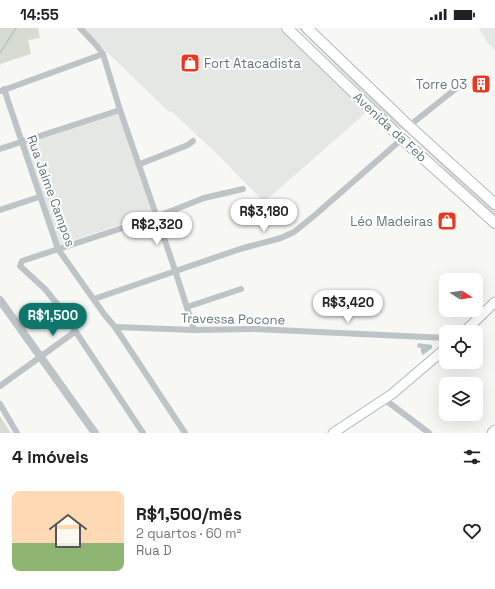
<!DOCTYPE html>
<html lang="pt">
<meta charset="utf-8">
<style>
:root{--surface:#fff;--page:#f2f2f2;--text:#202124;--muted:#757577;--accent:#0f766e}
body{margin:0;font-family:"Space Grotesk",sans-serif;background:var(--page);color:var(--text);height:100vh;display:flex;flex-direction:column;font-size:15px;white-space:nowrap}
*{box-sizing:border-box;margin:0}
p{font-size:13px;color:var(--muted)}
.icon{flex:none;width:22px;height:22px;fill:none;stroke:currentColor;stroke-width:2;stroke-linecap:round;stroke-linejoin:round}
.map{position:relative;height:405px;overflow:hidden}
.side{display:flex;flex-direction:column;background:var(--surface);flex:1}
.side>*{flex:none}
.needle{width:26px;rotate:102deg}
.buttons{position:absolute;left:439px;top:245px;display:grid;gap:8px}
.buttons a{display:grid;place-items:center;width:44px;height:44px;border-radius:8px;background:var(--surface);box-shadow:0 4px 16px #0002;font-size:20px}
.price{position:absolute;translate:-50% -34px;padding:0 9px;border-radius:14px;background:#fff;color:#222;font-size:13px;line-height:26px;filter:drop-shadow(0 1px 2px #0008)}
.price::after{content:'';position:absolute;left:50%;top:24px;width:12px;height:9px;margin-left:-6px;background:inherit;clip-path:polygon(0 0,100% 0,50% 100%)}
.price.active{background:var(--accent);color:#fff}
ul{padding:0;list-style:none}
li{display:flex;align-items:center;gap:12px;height:100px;padding:0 12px}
li span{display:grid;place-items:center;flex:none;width:112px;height:80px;border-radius:8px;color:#555}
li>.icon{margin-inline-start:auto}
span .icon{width:48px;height:48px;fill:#fffc;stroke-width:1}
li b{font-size:17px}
h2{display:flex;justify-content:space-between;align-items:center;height:48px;padding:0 12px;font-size:17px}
.status{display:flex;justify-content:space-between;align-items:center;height:28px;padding:0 20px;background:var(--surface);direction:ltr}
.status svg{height:11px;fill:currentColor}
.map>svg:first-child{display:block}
</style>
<div class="status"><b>14:55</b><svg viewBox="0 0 49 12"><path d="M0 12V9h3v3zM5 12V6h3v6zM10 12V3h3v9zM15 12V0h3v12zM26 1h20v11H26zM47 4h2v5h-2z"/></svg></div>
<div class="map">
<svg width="495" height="405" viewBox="0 0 495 405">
<rect width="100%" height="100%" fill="#f7f7f4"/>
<!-- built -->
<g fill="#e5e7e5">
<path d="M 82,0 L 282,0 L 368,83 L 264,174 L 215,124 L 171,83 L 169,84 Z"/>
<path d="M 479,0 L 495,0 L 495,22 L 487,14 Z"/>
<path d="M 118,85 L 152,186 L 59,217 L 26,116 Z"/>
</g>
<!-- green -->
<g fill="#d7dcd3">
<path d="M 0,0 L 38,0 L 40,10 L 28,12 L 31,26 L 3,35 L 0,37 Z"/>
<path d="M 298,0 L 300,0 L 354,50 L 362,60 L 395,92 L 411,104 L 495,183 L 495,187 L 478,174 L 454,151 L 445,141 L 408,105 L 395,96 Z"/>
<path d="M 0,388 L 11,405 L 0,405 Z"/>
</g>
<!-- water -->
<path fill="#b5c5c8" d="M 418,315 L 432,317 L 432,320 L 423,327 L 421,324 L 421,320 L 417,319 Z"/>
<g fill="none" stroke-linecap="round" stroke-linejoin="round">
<!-- stream -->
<path stroke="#b5c5c8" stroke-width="1.5" d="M 0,25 L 16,0"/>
<defs>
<g id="secondary">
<path d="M 464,304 L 495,274"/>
<path d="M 333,405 L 392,366 L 446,320"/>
<path d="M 492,405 L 495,402"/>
</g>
<g id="primary">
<path d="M 287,0 L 402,111 L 495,195"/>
<path d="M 307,0 L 409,98 L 495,176"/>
</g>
</defs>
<!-- secondary casing -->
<use href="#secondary" stroke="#b0b8bc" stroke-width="11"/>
<!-- primary casing -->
<use href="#primary" stroke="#b1b8bc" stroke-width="12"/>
<!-- minor -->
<g stroke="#bdc4c7" stroke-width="6">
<path d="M 80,0 L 97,18 L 103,26 L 120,82 L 175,242 L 194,302"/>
<path d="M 4,61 L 58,221 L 104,286 L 115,299 L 185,405"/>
<path d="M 1,63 L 103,26"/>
<path d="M 409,98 L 463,55"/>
<path d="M 0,121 L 120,82"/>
<path d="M 140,136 L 188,117 L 193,113"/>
<path d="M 0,182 L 39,169"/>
<path d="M 94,271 L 240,221 L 281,210 L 294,204 L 315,187 L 402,111"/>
<path d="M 187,279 L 241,261"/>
<path d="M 115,299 L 194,302 L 255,301 L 446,310"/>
<path d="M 0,358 L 76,303"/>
<path d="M 384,371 L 429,405"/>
<path d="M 0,376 L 17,405"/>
<path d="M 143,405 L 58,277 L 45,261 L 20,238 L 22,233 L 156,189 L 204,170 L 243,161"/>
</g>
<!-- tertiary -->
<path stroke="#bdc4c7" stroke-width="8" d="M 0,272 L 95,405"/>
<!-- secondary -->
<use href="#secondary" stroke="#fff" stroke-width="9"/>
<!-- primary -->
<use href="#primary" stroke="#fff" stroke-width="10"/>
</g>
<!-- icons -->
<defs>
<symbol id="shop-square" viewBox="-11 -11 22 22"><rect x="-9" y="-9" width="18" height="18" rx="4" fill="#ec361f" stroke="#fff"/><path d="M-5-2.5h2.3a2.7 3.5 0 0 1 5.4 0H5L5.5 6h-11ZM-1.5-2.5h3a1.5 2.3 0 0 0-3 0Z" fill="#fff"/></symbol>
<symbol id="building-square" viewBox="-11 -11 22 22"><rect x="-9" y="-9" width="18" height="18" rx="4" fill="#ec361f" stroke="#fff"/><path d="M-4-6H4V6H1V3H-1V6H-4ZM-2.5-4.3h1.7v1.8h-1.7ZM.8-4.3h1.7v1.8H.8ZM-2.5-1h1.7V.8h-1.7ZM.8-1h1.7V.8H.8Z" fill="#fff"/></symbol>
</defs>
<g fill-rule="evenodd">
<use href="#shop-square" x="179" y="24" width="22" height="22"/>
<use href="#building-square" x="470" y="45" width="22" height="22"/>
<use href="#shop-square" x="436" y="182" width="22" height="22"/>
</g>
<g text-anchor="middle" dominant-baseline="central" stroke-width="4" stroke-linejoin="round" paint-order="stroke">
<!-- poi labels -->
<g font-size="13" fill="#607781" stroke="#fff" text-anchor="end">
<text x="204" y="35" text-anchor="start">Fort Atacadista</text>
<text x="467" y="56">Torre 03</text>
<text x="433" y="193">Léo Madeiras</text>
</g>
<!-- street labels -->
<g font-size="13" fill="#607781" stroke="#fff">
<text transform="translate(390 99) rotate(43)">Avenida da Feb</text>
<text transform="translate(51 163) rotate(70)">Rua Jaime Campos</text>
<text transform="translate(233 291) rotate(1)">Travessa Pocone</text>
</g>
</g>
</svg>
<div class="buttons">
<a><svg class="needle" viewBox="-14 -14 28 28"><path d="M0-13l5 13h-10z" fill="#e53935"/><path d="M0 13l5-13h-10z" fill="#757577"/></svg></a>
<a><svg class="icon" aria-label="locate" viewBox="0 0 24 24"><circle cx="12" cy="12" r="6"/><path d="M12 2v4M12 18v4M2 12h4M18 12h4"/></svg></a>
<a><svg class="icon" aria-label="layers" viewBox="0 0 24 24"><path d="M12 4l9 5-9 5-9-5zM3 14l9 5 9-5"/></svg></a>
</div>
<b class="price" style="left:264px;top:205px">R$3,180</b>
<b class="price" style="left:157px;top:218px">R$2,320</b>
<b class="price" style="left:348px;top:296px">R$3,420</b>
<b class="price active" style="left:53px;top:309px">R$1,500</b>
</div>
<section class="side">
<h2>4 imóveis<svg class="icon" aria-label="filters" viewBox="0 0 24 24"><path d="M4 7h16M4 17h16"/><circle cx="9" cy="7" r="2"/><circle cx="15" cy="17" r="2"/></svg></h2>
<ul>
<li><span style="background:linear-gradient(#ffd9b3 65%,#8fb573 0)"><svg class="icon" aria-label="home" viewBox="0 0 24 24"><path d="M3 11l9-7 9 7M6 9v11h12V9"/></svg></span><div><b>R$1,500/mês</b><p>2 quartos · 60 m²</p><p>Rua D</p></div><svg class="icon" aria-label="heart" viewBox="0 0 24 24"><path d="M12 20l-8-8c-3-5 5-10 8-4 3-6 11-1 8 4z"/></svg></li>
</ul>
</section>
